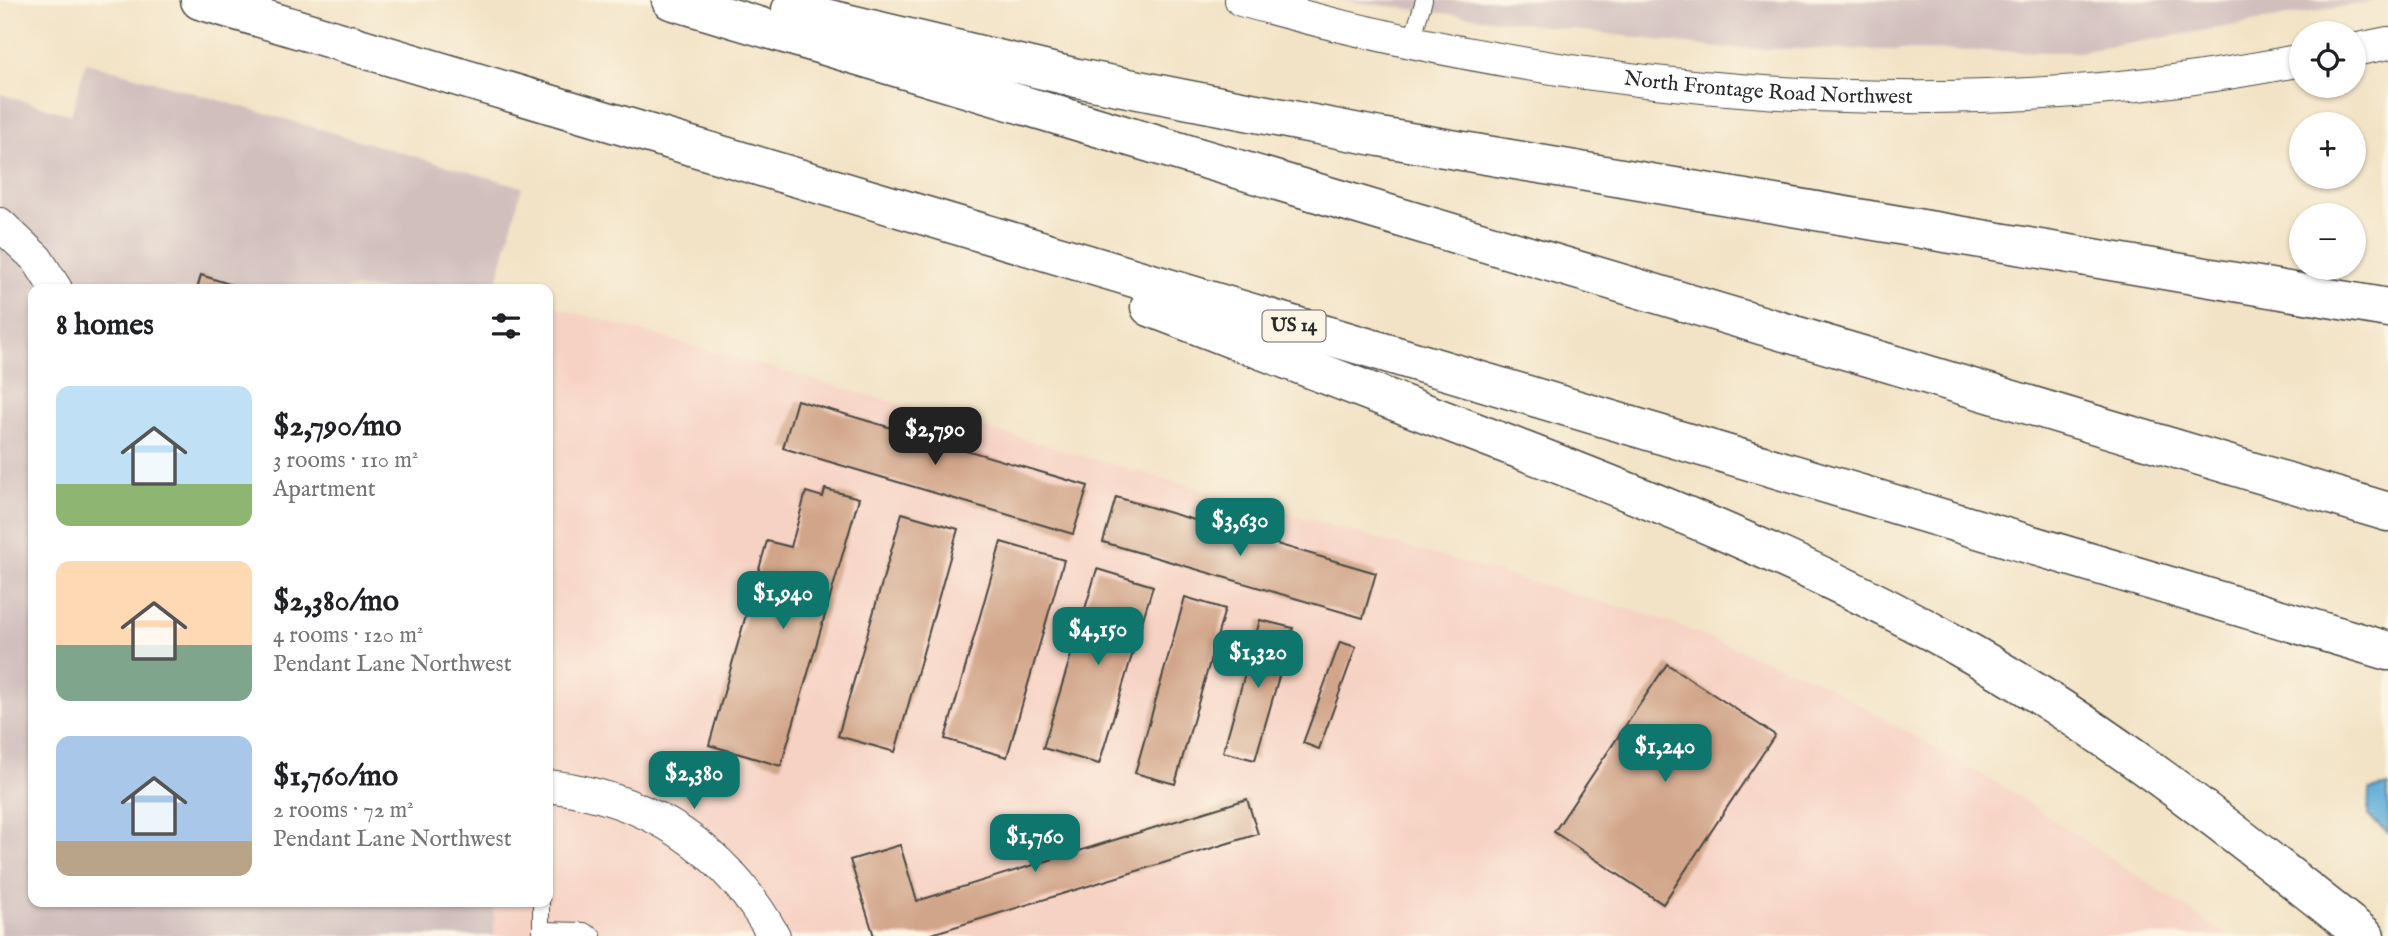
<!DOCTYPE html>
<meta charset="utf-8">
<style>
:root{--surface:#fff;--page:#f2f2f2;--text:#202124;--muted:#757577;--accent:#0f766e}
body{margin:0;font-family:"IM FELL English",serif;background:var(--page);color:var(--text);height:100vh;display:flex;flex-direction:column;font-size:26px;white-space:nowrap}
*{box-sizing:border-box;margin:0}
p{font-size:23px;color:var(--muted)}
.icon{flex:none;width:38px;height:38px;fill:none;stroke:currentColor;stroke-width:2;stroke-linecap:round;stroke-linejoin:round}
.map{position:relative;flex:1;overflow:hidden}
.details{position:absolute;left:28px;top:284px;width:525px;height:623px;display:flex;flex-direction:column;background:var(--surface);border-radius:14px;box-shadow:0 2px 5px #0004}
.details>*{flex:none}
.fabs{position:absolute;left:2289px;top:21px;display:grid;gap:14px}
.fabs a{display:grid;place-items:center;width:77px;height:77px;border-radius:50%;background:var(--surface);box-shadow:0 2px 5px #0004;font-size:35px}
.price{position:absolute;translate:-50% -60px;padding:0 16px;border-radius:14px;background:var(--accent);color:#fff;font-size:23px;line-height:46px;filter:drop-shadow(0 2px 4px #0008)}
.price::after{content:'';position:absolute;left:50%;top:42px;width:21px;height:16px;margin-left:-10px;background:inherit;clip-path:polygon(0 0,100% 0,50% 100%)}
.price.active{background:#222;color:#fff}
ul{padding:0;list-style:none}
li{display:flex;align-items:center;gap:21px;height:175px;padding:0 28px}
li span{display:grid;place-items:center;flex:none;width:196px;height:140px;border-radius:14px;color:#555}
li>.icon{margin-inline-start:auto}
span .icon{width:84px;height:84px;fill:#fffc;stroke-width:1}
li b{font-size:30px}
h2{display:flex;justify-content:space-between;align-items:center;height:84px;padding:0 28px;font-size:30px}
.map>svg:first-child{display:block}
</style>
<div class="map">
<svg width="2388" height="936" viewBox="0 0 2388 936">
<rect width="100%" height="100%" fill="#fcf5e5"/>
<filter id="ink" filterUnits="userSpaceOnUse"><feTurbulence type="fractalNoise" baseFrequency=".0143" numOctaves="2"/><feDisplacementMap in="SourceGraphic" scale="14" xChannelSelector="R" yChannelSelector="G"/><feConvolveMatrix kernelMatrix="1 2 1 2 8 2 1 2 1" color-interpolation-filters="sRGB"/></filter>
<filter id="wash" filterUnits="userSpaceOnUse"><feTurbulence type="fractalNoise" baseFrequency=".00686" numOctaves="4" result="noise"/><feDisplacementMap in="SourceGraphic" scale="28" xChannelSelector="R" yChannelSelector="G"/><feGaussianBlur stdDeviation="1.57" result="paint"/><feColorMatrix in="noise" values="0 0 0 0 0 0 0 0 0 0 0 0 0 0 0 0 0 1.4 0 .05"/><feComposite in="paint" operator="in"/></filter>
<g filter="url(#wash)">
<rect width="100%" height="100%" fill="#f2e3c6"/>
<!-- built -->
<path fill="#f6d2c4" d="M 548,305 L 1656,617 L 1819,681 L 2012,792 L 2228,936 L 494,936 L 494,901 L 548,901 Z"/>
<!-- industrial -->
<g fill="#d1bfbe">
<path d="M 1340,0 L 2382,0 L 2079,52 L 1719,48 Z"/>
<path d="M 86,62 L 522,187 L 495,289 L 33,289 L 33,901 L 494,901 L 494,936 L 0,936 L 0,94 L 71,115 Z"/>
</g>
<!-- water -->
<path fill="#62aeda" stroke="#466c82" stroke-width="2" d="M 2388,786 L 2388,833 L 2368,816 L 2369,790 Z"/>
<g id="blocks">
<!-- building -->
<g fill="#d1a589">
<path d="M 201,275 L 242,288 L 242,289 L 197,289 Z"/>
<path d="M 797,400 L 1088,486 L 1073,534 L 783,448 Z"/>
<path d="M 825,489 L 859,498 L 781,766 L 709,745 L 767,541 L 791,547 L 806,492 L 823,497 Z"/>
<path d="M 1116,497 L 1376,573 L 1363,618 L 1103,542 Z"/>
<path d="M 902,513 L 958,529 L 895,752 L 838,736 Z"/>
<path d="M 1001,542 L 1064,560 L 1007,757 L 945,739 Z"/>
<path d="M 1097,569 L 1153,586 L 1099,764 L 1043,748 Z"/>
<path d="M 1185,597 L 1225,609 L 1175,784 L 1135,773 Z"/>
<path d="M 1260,620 L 1293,628 L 1255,760 L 1223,752 Z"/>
<path d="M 1340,642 L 1356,647 L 1319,749 L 1303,743 Z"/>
<path d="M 1667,664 L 1775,735 L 1663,904 L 1554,832 Z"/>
<path d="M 1247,799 L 1258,834 L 925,936 L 874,936 L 850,860 L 900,845 L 917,901 Z"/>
</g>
</g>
</g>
<g filter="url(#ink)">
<use href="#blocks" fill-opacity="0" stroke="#494742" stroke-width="2"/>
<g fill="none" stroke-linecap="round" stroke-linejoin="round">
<defs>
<g id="service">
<path d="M 1411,43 L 1424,0"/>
<path d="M 541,901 L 541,936"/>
<path d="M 541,930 L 584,931 L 593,936"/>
</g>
<g id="minor">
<path id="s1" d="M 1241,0 C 1584,96 1950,130 2301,60"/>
<path d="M 2354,50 L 2388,43"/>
<path d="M 0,224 L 37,259 L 56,289"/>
<path d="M 548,786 C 648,798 724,846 774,936"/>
</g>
<g id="trunk">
<path d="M 200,0 L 2388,651"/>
<path d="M 671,0 L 2388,512"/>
<path d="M 791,10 L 1077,78 L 1380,137 L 2388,308"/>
<path d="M 1150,307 C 1264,351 1378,395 1493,439 C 1650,499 1806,561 1954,644 C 2102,726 2233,831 2365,936"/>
</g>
</defs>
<!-- service casing -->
<use href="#service" stroke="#494742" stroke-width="18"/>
<!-- minor casing -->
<use href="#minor" stroke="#494742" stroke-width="34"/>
<!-- trunk casing -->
<use href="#trunk" stroke="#494742" stroke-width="41"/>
<!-- service -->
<use href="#service" stroke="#fff" stroke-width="16"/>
<!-- minor -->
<use href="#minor" stroke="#fff" stroke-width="32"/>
<!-- trunk -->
<use href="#trunk" stroke="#fff" stroke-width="38"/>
</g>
</g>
<g text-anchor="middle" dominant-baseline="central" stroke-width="5" stroke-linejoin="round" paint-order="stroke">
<!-- shield labels -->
<rect fill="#fcf5e5" stroke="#6a6863" stroke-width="2" x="1262.5" y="310.5" width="63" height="31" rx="5"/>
<g font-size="19" font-weight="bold" fill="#2b2b2b">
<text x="1294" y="326">US 14</text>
</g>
<!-- street labels -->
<g font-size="21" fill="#2b2b2b" stroke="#fcf5e5">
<text stroke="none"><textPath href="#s1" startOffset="536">North Frontage Road Northwest</textPath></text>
</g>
</g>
</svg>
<div class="fabs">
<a><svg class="icon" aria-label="locate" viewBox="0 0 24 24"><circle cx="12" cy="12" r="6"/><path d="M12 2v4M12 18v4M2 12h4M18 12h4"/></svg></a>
<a>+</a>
<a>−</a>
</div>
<b class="price active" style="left:935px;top:467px">$2,790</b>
<b class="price" style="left:1240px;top:558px">$3,630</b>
<b class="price" style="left:783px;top:631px">$1,940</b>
<b class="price" style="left:1098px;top:667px">$4,150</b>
<b class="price" style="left:1258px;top:690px">$1,320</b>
<b class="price" style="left:1665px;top:784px">$1,240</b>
<b class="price" style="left:694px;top:811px">$2,380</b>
<b class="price" style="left:1035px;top:874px">$1,760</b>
<section class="details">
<h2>8 homes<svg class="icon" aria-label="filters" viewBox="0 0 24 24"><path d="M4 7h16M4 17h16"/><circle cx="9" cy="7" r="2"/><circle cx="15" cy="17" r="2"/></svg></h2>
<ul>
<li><span style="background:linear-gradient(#bfe0f5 70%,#8fb573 0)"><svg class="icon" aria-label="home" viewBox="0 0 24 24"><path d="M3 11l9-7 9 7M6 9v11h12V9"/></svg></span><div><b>$2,790/mo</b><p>3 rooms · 110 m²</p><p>Apartment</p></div></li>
<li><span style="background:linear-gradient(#ffd9b3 60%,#7fa58c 0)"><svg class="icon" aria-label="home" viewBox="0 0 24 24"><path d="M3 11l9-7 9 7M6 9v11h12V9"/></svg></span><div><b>$2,380/mo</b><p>4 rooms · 120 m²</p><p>Pendant Lane Northwest</p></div></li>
<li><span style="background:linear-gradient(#a9c7e8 75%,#b9a48a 0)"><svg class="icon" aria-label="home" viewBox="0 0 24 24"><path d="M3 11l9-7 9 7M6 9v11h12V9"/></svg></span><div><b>$1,760/mo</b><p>2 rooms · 72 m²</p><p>Pendant Lane Northwest</p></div></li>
</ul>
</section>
</div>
